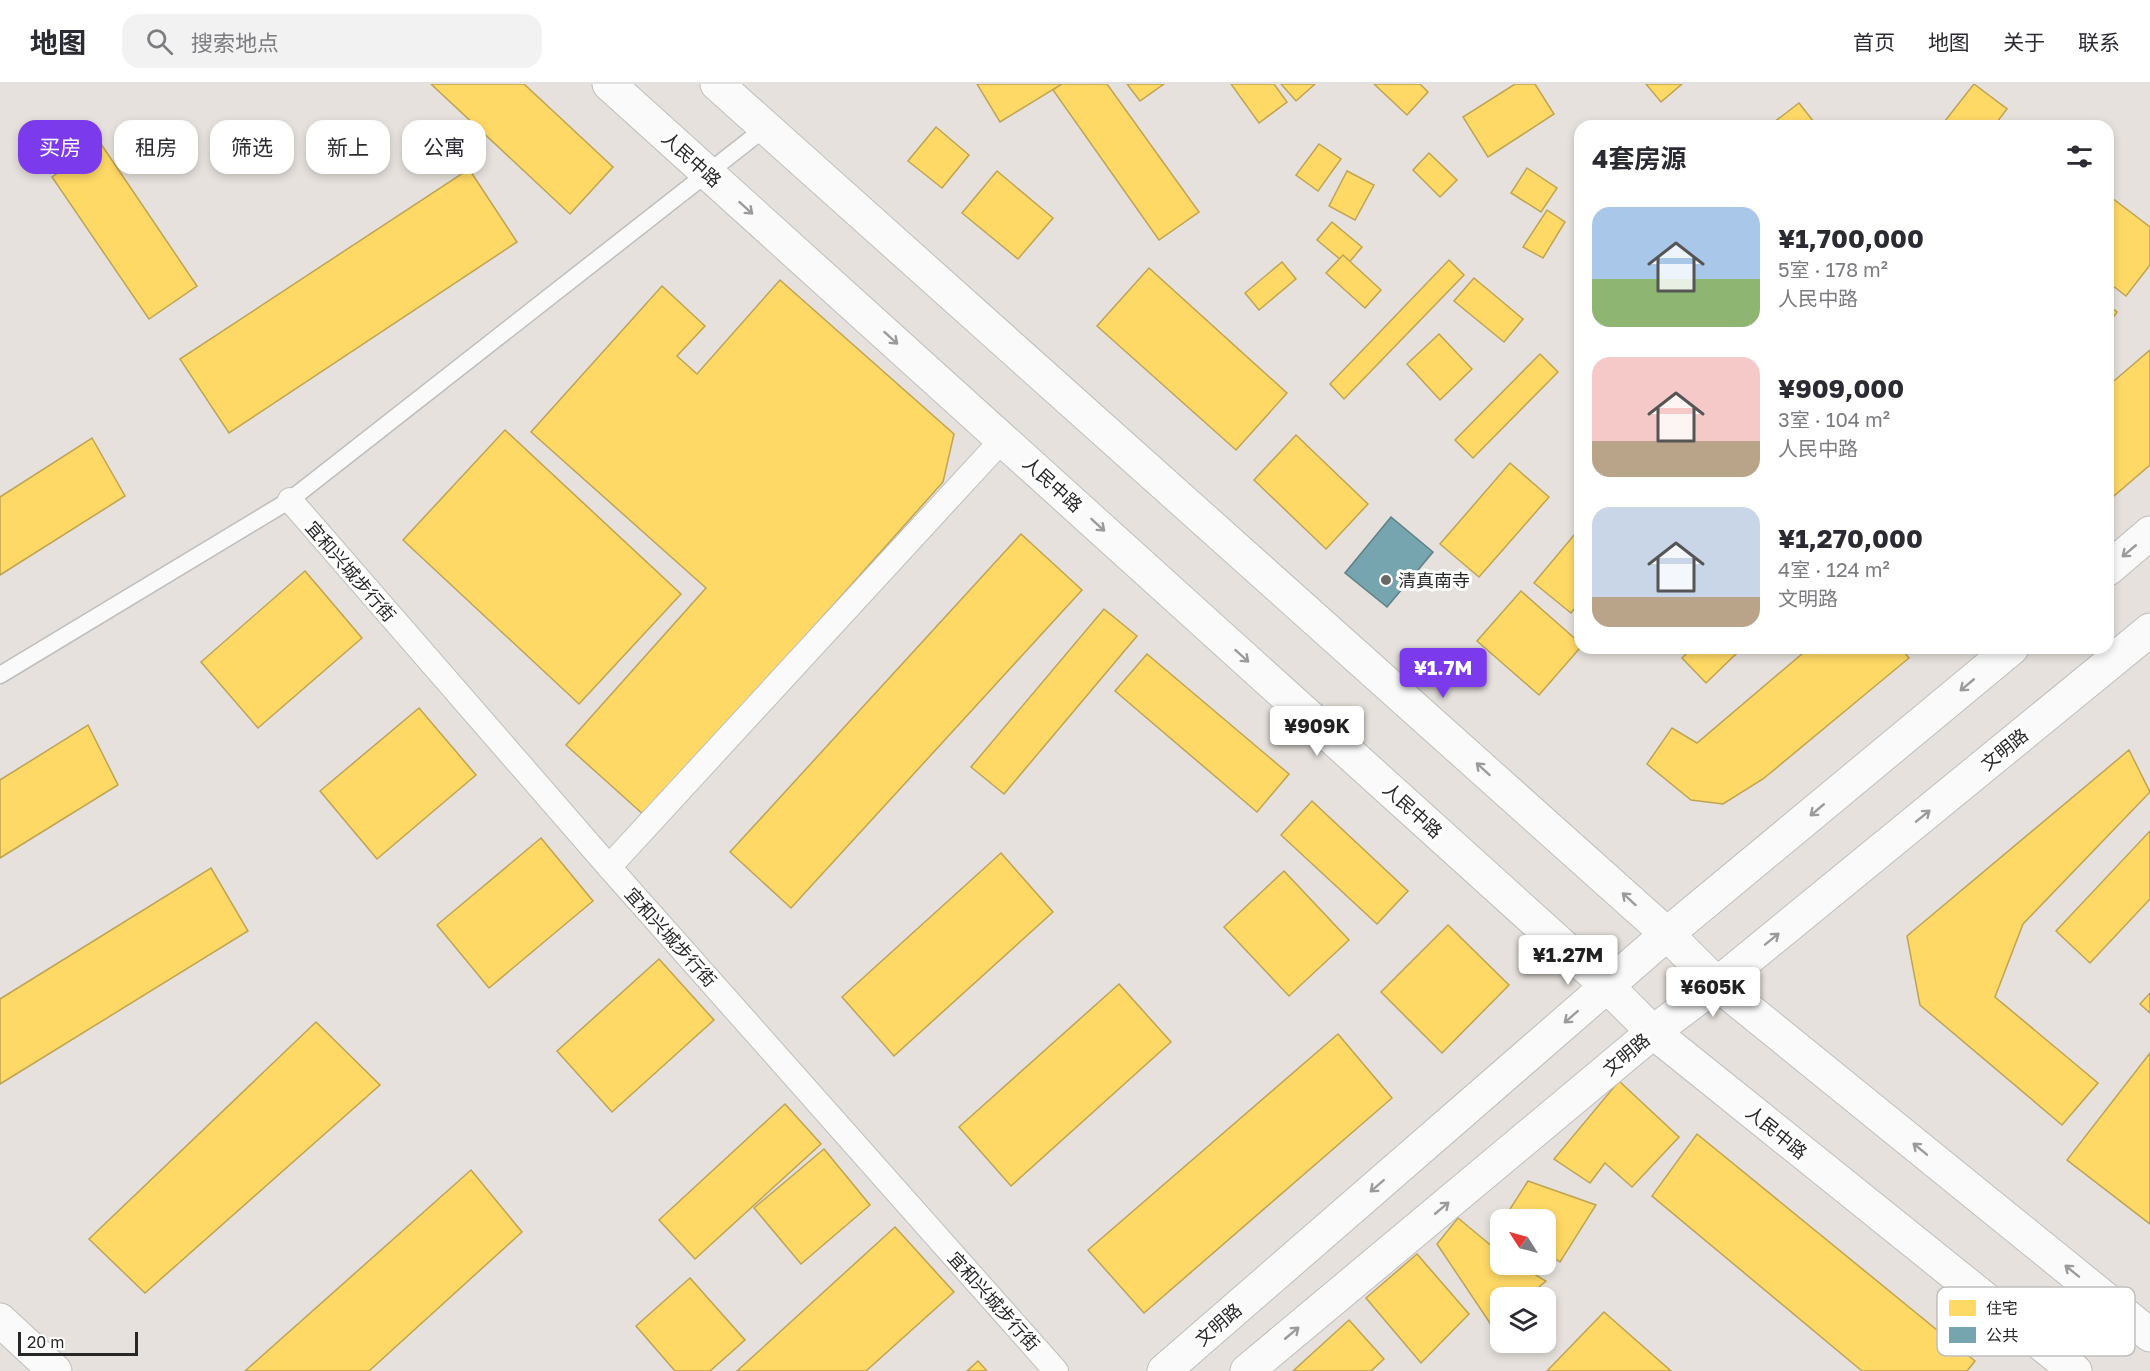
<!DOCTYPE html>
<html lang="zh">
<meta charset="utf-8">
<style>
:root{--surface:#fff;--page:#f2f2f3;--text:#2b2b33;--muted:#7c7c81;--line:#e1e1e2;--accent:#7c3aed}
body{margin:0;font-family:"Golos Text","Noto Sans SC",sans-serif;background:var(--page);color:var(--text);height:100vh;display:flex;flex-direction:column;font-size:22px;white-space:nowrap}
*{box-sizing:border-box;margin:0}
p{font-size:20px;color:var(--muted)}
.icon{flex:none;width:33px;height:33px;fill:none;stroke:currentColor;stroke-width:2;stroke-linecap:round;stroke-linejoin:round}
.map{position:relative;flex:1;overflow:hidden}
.panel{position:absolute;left:1574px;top:36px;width:540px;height:534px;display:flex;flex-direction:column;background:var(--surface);border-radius:18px;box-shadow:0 3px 9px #0003}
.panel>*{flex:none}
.top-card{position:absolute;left:18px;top:36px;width:570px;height:54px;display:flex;gap:12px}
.needle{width:39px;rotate:306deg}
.fabs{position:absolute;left:1490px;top:1125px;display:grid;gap:12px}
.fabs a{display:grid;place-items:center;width:66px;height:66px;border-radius:12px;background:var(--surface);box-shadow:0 3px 9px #0003;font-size:30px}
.scale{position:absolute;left:18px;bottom:15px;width:120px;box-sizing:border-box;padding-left:6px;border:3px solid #272727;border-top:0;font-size:16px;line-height:21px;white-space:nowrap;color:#272727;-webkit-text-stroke:4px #fff;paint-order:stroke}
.price{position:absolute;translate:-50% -51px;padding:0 14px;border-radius:6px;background:#fff;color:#222;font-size:20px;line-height:39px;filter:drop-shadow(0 2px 3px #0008)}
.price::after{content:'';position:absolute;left:50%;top:36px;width:18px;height:14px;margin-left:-9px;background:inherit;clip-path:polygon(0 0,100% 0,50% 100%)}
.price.selected{background:var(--accent);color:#fff}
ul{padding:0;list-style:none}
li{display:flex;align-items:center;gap:18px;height:150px;padding:0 18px}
li span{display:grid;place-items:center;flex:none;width:168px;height:120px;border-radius:18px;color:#555}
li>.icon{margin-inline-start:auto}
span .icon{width:72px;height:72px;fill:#fffc;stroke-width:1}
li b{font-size:26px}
h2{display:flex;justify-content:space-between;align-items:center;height:72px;padding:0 18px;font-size:26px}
.chip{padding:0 21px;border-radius:18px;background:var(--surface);box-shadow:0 3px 9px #0003;font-size:21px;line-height:54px}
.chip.selected{background:var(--accent);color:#fff}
header{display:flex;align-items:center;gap:36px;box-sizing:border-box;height:84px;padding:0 30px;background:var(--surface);border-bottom:2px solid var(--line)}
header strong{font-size:28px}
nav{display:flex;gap:33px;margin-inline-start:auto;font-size:21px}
.search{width:420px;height:54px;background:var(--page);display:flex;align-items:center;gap:15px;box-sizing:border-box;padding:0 21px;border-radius:18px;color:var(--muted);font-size:22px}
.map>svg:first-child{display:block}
</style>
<header>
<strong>地图</strong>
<div class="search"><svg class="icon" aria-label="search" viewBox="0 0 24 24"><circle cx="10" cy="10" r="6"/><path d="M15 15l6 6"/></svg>搜索地点</div>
<nav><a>首页</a><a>地图</a><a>关于</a><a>联系</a></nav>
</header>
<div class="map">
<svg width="2150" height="1287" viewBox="0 0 2150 1287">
<rect width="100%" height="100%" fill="#e6e1dc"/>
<!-- homes -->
<g fill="#ffd966" stroke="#bea453" stroke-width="1.5">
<path d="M 431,0 L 524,0 L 613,83 L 570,130 Z"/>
<path d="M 977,0 L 1062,0 L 1000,38 Z"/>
<path d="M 1062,0 L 1107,0 L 1199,128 L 1159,156 L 1053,6 Z"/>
<path d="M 1127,0 L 1164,0 L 1140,17 Z"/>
<path d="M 1231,0 L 1274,0 L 1287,18 L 1259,39 Z"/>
<path d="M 1281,0 L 1315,0 L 1296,17 Z"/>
<path d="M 1374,0 L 1420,0 L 1428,8 L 1407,31 Z"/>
<path d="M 1515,0 L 1535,0 L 1554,30 L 1488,73 L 1463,33 Z"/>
<path d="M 1646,0 L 1682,0 L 1661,18 Z"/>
<path d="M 1974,0 L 2007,25 L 1994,42 L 1941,42 Z"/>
<path d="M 1799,19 L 1817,42 L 1769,42 Z"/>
<path d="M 936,43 L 969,71 L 942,104 L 908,77 Z"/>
<path d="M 101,60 L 197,202 L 149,235 L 52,93 Z"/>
<path d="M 1319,60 L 1341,75 L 1318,107 L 1296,91 Z"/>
<path d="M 1429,69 L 1457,96 L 1440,113 L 1413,86 Z"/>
<path d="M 1527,84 L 1557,104 L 1541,128 L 1511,109 Z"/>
<path d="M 469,85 L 517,158 L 229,349 L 180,275 Z"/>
<path d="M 997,87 L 1053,134 L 1018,175 L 962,129 Z"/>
<path d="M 1347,87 L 1374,101 L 1355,136 L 1329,122 Z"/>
<path d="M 2112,114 L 2150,143 L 2150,181 L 2126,212 L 2108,198 L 2108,120 Z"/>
<path d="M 1547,126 L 1565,138 L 1543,174 L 1523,163 Z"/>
<path d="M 1332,138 L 1362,163 L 1347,181 L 1317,156 Z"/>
<path d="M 1343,171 L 1381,206 L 1365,224 L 1326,189 Z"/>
<path d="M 1449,176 L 1464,191 L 1344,315 L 1330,300 Z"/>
<path d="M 1282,178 L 1296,195 L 1259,226 L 1245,209 Z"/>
<path d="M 1149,184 L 1287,309 L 1236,366 L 1097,242 Z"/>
<path d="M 1474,194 L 1523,235 L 1504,258 L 1454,217 Z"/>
<path d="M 780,196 L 954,350 L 943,398 L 645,732 L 566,661 L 706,504 L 531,348 L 662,202 L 705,242 L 677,272 L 697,290 Z"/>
<path d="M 2108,221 L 2117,228 L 2108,241 Z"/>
<path d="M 1439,250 L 1472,285 L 1440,316 L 1407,280 Z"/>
<path d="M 2150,266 L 2150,381 L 2108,417 L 2108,302 Z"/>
<path d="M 1540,270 L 1558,288 L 1473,374 L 1455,356 Z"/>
<path d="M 505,346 L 681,510 L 579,620 L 403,456 Z"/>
<path d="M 1296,351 L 1368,420 L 1326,465 L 1254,396 Z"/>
<path d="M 92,354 L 125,412 L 0,491 L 0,413 Z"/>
<path d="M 1510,379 L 1549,413 L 1479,493 L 1440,460 Z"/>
<path d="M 1580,444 L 1580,518 L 1571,529 L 1534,499 Z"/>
<path d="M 1021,450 L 1082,506 L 791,824 L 730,768 Z"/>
<path d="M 305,487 L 362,554 L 258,644 L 201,578 Z"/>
<path d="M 1521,507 L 1580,559 L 1580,564 L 1539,611 L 1477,557 Z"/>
<path d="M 1104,525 L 1137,552 L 1004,710 L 971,683 Z"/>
<path d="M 1692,564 L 1732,564 L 1737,569 L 1706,599 L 1682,574 Z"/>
<path d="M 1809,564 L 1901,564 L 1909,574 L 1763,695 L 1723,720 L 1691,716 L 1647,680 L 1672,644 L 1697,659 Z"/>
<path d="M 1147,570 L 1289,690 L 1257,728 L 1115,607 Z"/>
<path d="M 419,624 L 476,691 L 377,775 L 320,707 Z"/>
<path d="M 88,641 L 118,701 L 0,774 L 0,696 Z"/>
<path d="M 2129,666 L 2150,708 L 2023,840 L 1995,913 L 2098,999 L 2062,1041 L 1920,921 L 1907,852 Z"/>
<path d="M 1312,717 L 1408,807 L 1377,840 L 1281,751 Z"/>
<path d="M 2150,747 L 2150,815 L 2090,879 L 2056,847 Z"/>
<path d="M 541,754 L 593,817 L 489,904 L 437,841 Z"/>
<path d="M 1001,769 L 1053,828 L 894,972 L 842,913 Z"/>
<path d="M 211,784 L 248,847 L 0,1000 L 0,915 Z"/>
<path d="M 1284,787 L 1349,856 L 1289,912 L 1224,843 Z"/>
<path d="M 1448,841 L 1509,901 L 1442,969 L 1381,908 Z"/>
<path d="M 659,875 L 714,936 L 612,1028 L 557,967 Z"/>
<path d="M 1119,900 L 1171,958 L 1011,1102 L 959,1043 Z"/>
<path d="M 2150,909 L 2150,929 L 2140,920 Z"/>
<path d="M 316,938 L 380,1001 L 145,1209 L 89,1155 Z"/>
<path d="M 1338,950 L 1392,1014 L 1144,1229 L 1088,1166 Z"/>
<path d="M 2150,969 L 2150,1140 L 2067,1076 Z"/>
<path d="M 1619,997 L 1679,1053 L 1632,1103 L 1605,1079 L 1590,1099 L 1554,1075 Z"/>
<path d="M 785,1020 L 821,1060 L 695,1175 L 659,1136 Z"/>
<path d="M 1697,1050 L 1975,1277 L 1967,1287 L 1862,1287 L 1652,1112 Z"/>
<path d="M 824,1065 L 870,1121 L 801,1180 L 754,1124 Z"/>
<path d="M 471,1086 L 522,1148 L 369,1287 L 245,1287 Z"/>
<path d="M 1528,1097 L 1596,1121 L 1560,1178 L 1545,1167 L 1545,1136 L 1503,1136 Z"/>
<path d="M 1458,1134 L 1500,1169 L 1500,1180 L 1517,1180 L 1546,1197 L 1526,1214 L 1500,1214 L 1500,1235 L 1492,1242 L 1437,1160 Z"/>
<path d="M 895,1143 L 954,1208 L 866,1287 L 737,1287 Z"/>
<path d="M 1417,1170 L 1469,1230 L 1421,1279 L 1366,1214 Z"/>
<path d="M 690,1194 L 745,1256 L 710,1287 L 675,1287 L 636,1242 Z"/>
<path d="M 1604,1228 L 1671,1287 L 1547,1287 Z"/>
<path d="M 1349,1236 L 1384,1275 L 1371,1287 L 1293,1287 Z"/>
<path d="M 978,1277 L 987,1287 L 967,1287 Z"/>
</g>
<!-- public -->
<path fill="#76a5af" stroke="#5e7f86" stroke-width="1.5" d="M 1391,433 L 1433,468 L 1387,523 L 1345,489 Z"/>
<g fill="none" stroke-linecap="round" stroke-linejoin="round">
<defs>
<path id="service" d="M 0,591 L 290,416 L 765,44"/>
<g id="pedestrian">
<path d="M 290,416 L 609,783 L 1056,1287"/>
<path d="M 609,783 L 1003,355"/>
</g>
<path id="minor" d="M 0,1236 L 55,1287"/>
<g id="secondary">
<path d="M 609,0 L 1607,902 L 1653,948 L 2075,1287"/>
<path d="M 717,0 L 1667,850 L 1717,900 L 2150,1251"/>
<path d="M 2108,485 L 2150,449"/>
<path d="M 1164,1287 L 1667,850 L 2012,564"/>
<path d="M 1247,1287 L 1653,948 L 1717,900 L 2150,546"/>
</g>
</defs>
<!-- service casing -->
<use href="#service" stroke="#bfbebe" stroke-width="19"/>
<!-- pedestrian casing -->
<use href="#pedestrian" stroke="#bfbebe" stroke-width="26"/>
<!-- minor casing -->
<use href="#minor" stroke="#bfbebe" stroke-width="35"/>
<!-- secondary casing -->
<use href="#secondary" stroke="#bfbebe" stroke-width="35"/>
<!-- service -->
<use href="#service" stroke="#fbfafa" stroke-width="16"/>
<!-- pedestrian -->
<use href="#pedestrian" stroke="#fbfafa" stroke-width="24"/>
<!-- minor -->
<use href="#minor" stroke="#fbfafa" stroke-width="33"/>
<!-- secondary -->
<use href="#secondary" stroke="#fbfafa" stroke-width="33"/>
</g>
<!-- one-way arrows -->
<defs><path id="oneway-shaft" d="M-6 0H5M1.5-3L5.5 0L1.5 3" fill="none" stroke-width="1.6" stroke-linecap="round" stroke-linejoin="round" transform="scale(1.5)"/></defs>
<g stroke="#9c9b9b">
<use href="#oneway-shaft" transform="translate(746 124) rotate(42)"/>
<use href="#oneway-shaft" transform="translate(891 254) rotate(42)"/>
<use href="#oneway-shaft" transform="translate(1098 441) rotate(42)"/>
<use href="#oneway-shaft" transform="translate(2129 467) rotate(140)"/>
<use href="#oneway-shaft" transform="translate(1242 572) rotate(42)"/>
<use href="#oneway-shaft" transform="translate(1967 601) rotate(140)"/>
<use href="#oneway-shaft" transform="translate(1483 685) rotate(-138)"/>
<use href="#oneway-shaft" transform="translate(1817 726) rotate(140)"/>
<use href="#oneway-shaft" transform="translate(1923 732) rotate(-39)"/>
<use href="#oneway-shaft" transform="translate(1629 815) rotate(-138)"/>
<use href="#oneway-shaft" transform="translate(1772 855) rotate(-39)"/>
<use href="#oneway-shaft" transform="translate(1571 933) rotate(139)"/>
<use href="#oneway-shaft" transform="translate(1920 1065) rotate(-141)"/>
<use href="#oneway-shaft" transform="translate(1377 1102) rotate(139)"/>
<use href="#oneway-shaft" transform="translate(1442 1124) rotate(-40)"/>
<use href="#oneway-shaft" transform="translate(2072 1187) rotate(-141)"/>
<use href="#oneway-shaft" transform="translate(1292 1249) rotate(-40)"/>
</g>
<!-- markers -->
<circle fill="#6a6866" stroke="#fff" stroke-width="2" cx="1386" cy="496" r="6"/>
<g text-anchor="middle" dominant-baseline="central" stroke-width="6" stroke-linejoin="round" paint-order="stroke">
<!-- street labels -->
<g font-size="18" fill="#272727" stroke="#fff">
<text transform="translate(692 75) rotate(42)">人民中路</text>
<text transform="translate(1053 400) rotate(42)">人民中路</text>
<text transform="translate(351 487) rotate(49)">宜和兴城步行街</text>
<text transform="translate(2004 665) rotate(-39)">文明路</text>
<text transform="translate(1413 726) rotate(42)">人民中路</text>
<text transform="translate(671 853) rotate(48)">宜和兴城步行街</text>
<text transform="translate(1626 970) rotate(-40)">文明路</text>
<text transform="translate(1777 1048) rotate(39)">人民中路</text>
<text transform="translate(994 1217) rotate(48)">宜和兴城步行街</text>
<text transform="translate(1218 1240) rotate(-41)">文明路</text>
</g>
<!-- poi labels -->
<g font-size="18" fill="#272727" stroke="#fff" text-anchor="start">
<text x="1398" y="496">清真南寺</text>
</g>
</g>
<!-- legend -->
<rect x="1937" y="1203" width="198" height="69" rx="9" fill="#fff" stroke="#bebebe" stroke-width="1.5"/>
<rect x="1949" y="1216" width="27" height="16" fill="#ffd966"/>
<rect x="1949" y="1243" width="27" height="16" fill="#76a5af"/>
<g font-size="16" fill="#272727">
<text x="1986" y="1230">住宅</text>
<text x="1986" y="1257">公共</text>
</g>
</svg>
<div class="fabs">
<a><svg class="needle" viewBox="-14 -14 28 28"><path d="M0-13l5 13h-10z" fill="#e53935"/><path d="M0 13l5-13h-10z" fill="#7c7c81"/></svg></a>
<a><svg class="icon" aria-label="layers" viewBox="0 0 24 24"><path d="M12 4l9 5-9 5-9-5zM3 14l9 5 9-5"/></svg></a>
</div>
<div class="scale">20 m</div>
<b class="price selected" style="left:1443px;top:615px">¥1.7M</b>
<b class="price" style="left:1317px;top:673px">¥909K</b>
<b class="price" style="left:1568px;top:902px">¥1.27M</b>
<b class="price" style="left:1713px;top:934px">¥605K</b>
<div class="top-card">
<a class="chip selected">买房</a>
<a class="chip">租房</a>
<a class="chip">筛选</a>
<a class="chip">新上</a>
<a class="chip">公寓</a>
</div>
<section class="panel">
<h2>4套房源<svg class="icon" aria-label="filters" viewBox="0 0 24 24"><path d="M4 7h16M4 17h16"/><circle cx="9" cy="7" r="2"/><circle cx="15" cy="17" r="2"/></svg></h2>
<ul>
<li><span style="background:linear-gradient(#a9c7e8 60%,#8fb573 0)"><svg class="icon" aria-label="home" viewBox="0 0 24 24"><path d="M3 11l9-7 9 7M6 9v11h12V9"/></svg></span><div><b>¥1,700,000</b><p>5室 · 178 m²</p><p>人民中路</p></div></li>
<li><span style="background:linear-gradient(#f6c9c9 70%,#b9a48a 0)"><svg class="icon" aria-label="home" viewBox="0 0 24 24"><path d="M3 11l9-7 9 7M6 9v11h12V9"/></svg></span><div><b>¥909,000</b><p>3室 · 104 m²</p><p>人民中路</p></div></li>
<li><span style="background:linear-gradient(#c9d6e8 75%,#b9a48a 0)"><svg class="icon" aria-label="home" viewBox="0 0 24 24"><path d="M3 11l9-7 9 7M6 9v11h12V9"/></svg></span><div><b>¥1,270,000</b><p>4室 · 124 m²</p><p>文明路</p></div></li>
</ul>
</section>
</div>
